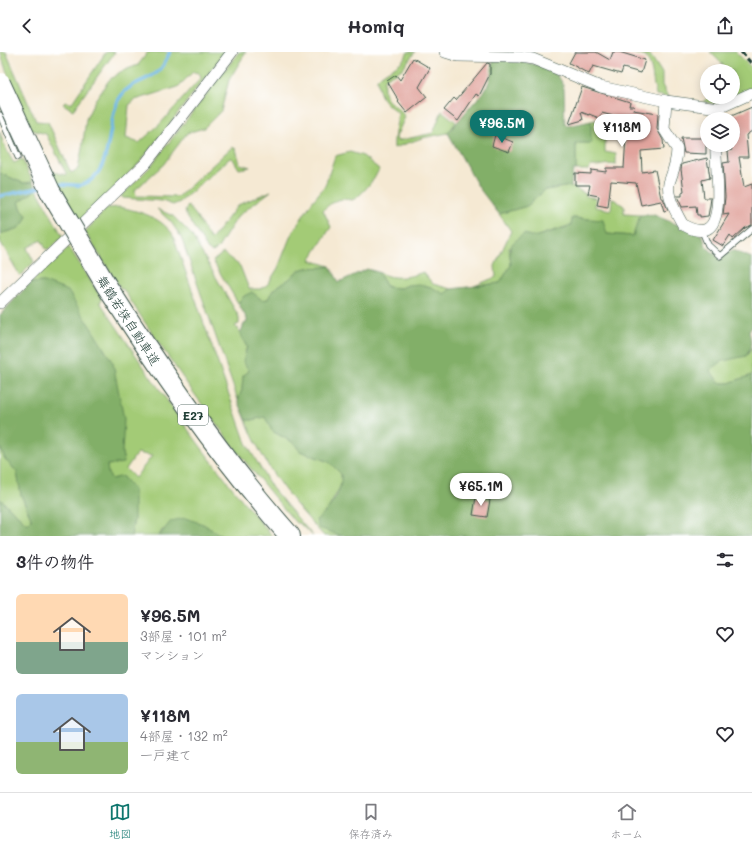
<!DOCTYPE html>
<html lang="ja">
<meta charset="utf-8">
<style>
:root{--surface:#fff;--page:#f7f7f7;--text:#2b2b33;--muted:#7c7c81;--line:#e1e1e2;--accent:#0f766e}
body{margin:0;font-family:Mali,"Klee One",sans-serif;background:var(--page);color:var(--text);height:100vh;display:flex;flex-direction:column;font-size:15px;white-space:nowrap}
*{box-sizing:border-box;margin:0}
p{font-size:13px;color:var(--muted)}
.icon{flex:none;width:22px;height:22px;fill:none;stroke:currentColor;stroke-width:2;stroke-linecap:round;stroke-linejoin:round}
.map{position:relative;height:484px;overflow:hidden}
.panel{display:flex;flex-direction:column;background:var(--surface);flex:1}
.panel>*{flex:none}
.controls{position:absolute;left:700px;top:12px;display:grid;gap:8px}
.controls a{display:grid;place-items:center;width:40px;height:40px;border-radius:50%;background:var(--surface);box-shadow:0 2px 10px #0003;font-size:20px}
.price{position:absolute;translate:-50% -34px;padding:0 9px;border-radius:14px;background:#fff;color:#222;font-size:13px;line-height:26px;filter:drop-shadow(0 1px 2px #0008)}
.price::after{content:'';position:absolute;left:50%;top:24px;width:12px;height:9px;margin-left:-6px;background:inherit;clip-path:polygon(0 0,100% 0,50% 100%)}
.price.on{background:var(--accent);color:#fff}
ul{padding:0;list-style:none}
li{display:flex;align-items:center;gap:12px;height:100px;padding:0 16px}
li span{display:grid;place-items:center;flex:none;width:112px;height:80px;border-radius:6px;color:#555}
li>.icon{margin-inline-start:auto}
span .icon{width:48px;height:48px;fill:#fffc;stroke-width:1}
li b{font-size:17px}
h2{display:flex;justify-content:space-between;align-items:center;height:48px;padding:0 16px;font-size:17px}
header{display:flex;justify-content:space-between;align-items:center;height:52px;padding:0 16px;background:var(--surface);font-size:18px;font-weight:800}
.dock{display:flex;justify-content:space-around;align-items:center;height:56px;border-top:1px solid var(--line);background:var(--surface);font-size:11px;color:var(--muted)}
.dock a{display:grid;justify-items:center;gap:2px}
.dock .on{color:var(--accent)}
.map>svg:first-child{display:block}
</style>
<header><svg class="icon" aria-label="back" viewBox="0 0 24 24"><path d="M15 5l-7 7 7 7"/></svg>Homiq<svg class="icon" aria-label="share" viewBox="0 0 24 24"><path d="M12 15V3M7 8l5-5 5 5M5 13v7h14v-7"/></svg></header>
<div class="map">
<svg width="752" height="484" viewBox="0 0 752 484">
<rect width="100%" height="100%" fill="#fff"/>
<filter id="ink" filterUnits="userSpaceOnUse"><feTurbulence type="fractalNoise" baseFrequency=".025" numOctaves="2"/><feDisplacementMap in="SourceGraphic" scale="8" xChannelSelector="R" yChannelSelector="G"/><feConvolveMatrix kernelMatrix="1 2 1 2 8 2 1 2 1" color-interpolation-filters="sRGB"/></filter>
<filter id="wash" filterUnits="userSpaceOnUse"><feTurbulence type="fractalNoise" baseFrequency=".012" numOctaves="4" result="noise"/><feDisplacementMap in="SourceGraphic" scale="16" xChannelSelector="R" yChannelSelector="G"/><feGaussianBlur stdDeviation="0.9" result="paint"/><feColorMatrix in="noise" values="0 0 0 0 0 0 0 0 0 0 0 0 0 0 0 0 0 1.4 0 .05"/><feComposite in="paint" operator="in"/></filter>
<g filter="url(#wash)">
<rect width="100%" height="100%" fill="#f5e9d3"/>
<!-- green -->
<g fill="#a3cb76" stroke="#618455" fill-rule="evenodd">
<path d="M 0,0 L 6,0 L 36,69 L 48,70 L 71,121 L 78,117 L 83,91 L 86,67 L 95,48 L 109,28 L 120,20 L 138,13 L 148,0 L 225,0 L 140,110 L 79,170 L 52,120 L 67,123 L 46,82 L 32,78 L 8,24 ZM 193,20 L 199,21 L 201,26 L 160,72 L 139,91 L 126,86 L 129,53 L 135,48 L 178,35 Z"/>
<path d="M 106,0 L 115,0 L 73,58 L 63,52 L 66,49 L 71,52 Z"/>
<path d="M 239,0 L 246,0 L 229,28 L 221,59 L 204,76 L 187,81 L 163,113 L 135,138 L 136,144 L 178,145 L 232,95 L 236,97 L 240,112 L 250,115 L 239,117 L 233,107 L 230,106 L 180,150 L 173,153 L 162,149 L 123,146 L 121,144 L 150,115 Z"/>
<path d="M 408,0 L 415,0 L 402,17 L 384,27 C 382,55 393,46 405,65 L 396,85 L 397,89 L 433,81 L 442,59 L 456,70 L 448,81 L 422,86 L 394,96 C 393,84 397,74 398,61 C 384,50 379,46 377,27 C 388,15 401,16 408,0 Z"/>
<path d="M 629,0 L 648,0 L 662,21 L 662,33 L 668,45 L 656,43 C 652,29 654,18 646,5 Z"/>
<path d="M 710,0 L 736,0 L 752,16 L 752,37 L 718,52 L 703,50 L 709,45 L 733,45 L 733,19 L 729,19 Z"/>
<path d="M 598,68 L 608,70 L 608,78 L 605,80 L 605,100 L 616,102 L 616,113 C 605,111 601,115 591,114 L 588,118 L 576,118 L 576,91 L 590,91 L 591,69 Z"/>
<path d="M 0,80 C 3,91 7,100 14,111 L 22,107 L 33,130 L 23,131 L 0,121 Z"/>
<path d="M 350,100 L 363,104 L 379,117 C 377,124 360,146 352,148 C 349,148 346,147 343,147 C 334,148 329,153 323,158 L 331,175 L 310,208 L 330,214 C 320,217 313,214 303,217 C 296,218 293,224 288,228 C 277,235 274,234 268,247 L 262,248 L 244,244 L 238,251 L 213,209 L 223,201 L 240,214 L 249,237 L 261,237 L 268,232 L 278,216 L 291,183 L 312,150 L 325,134 L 335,104 Z"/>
<path d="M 571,134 L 586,142 L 586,144 L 596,146 L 595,155 L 611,158 L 612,146 L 624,154 L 624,162 L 640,163 L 633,184 L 607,182 L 602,168 L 573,166 L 571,173 L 534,185 L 509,196 L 511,213 L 500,231 L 474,234 L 496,225 L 495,214 L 511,179 L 499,162 L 527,154 L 545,138 Z"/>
<path d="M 36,136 L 63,185 L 49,197 L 46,197 L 41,188 L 27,196 L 34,210 L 20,224 L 0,189 L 0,182 C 13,177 22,180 27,163 L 22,158 L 19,150 L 32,141 Z"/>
<path d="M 271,139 L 238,164 L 218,196 L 213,200 L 208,198 L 186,163 L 185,158 L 188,154 L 195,162 L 211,188 L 238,153 Z"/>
<path d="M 120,155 C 141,160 158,164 172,181 L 246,391 L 272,436 L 313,484 L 299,471 L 296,471 C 232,397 176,319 123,237 L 121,237 L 85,180 L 107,156 Z"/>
<path d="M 157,157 L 173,164 L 191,182 L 239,265 L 239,272 L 235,274 L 240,279 L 241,285 L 247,295 L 244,301 L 249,319 L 243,324 L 242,338 L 238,348 L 181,185 L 171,170 Z"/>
<path d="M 69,195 L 102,247 L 100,250 C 154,331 208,410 272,484 L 222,484 L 203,472 L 162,478 L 159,484 L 131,484 L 134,467 L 112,427 L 108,423 L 107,413 L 124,410 L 122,401 L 44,230 L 30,231 ZM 137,401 L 152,404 L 135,426 L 126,417 Z"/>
<path d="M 378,220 C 392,228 408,226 423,220 L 433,232 L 451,237 L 444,243 L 431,235 L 408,233 L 401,236 L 387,235 Z"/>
<path d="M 752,296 L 752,323 L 729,331 L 719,331 L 710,318 L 723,308 L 746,304 Z"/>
<path d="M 266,364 L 272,379 L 294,391 L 300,399 L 329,410 L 341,422 L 342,431 L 327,459 L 342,484 L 324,484 C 289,446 265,417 246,368 L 252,368 Z"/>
<path d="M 0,395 L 5,407 L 17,420 L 21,443 L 32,468 L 27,472 L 0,447 Z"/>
</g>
<!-- forest -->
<g fill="#82af67" stroke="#50764e">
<path d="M 498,8 C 519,10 559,9 564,37 C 565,48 564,61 565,72 L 568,74 L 591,69 L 591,91 L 576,91 L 576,118 L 573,118 L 571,134 L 545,138 L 527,154 L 499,162 L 479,136 L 448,81 L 476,48 C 488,40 492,22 493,9 Z"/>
<path d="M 0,121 L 23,131 L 33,130 L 36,136 L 32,141 L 19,150 L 22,158 L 27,163 C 22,180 13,177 0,182 Z"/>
<path d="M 640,163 L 654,163 L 698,181 L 703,184 L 706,194 L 720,207 L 732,198 L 752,206 L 752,274 L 749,280 C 752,290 752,295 746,304 L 723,309 L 710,318 L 719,331 L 729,331 L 752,323 L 752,484 L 342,484 L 319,476 L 316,468 C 330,457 343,440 341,422 L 329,410 L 300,399 L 294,391 L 272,379 L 265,365 L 252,368 L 246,368 L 238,348 L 242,338 L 243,324 L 249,319 L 243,309 L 247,295 L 240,282 L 244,272 L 247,270 L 247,267 L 238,251 L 244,244 L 252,240 L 262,248 L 268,247 C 275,233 276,236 288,228 C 293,225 296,218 303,217 C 313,214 319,217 330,214 L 339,230 L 367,217 L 378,220 L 387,235 L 401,236 L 408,233 L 419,232 L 431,235 L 444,242 L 451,237 L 500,231 L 511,213 C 509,195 508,193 524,182 L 534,185 L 571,174 L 572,166 L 603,168 L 607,182 L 633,184 Z"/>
<path d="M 44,230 L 68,239 L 113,311 L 124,367 L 122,401 L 124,411 L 107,413 L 108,422 L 112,427 L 122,424 L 134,438 L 134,467 L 131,484 L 0,484 L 0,447 L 27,472 L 32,468 L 21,443 L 17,420 L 5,407 L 0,395 L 0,263 L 30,231 Z"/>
<path d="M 185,466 L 203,472 L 222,484 L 159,484 L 171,469 Z"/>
</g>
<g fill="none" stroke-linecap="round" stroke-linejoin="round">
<!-- stream -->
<g stroke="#6db7e6" stroke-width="3.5">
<path d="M 54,133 C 62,131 76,134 81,133 C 116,123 105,65 121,44 C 130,30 148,29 159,19 C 164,14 167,5 170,0"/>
<path d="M 0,144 L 42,135"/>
</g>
</g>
<g id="blocks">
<!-- building -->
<g fill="#e1a49d">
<path d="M 575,0 L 596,0 L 610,8 L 613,0 L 619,0 L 645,8 L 641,21 L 623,16 L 621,22 L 593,14 L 589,22 L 569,11 Z"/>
<path d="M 413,6 L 430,16 L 419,35 L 427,45 L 407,61 L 398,50 L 399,49 L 387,29 L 396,23 L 400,28 Z"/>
<path d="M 487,11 L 490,12 L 490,22 L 479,44 L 476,42 L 458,69 L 444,58 L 454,46 L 456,48 Z"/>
<path d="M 582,35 L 630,50 L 629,54 L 634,54 L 633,58 L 658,62 L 657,77 L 663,88 L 664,97 L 641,99 L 642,120 L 655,118 L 661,146 L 663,146 L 668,158 L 664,159 L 661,149 L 641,153 L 636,131 L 611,129 L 608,155 L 597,153 L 599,144 L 588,142 L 590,133 L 575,133 L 575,121 L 591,122 L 591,118 L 606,120 L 606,116 L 624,116 L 627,68 L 602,61 L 599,66 L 589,62 L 589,63 L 581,60 L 583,68 L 569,72 Z"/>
<path d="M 752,55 L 752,79 L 746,83 L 748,105 L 739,105 L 744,135 L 752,132 L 752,173 L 745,176 L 733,187 L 730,183 L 723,194 L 713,188 L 729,162 L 723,163 L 725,145 L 723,111 L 729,110 L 728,99 L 732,98 L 730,93 L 733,93 L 733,85 L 737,84 L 733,74 L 733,67 L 730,67 L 729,65 Z"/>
<path d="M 495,83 L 513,90 L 509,100 L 492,94 Z"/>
<path d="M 681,86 L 706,86 L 706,102 L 684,101 Z"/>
<path d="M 707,106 L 710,126 L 702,128 L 704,146 L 711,146 L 710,153 L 708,164 L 700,165 L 700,163 L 697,163 L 696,154 L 682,155 L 677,144 L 682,144 L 682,140 L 684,139 L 681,117 L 682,112 Z"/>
<path d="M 476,445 L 490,448 L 487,465 L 473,463 Z"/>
</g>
</g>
</g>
<g filter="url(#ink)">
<use href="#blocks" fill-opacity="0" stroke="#3f574c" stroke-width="1"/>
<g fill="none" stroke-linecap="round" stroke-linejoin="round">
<defs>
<g id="service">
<path d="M 0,63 L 18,105"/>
<path d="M 702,179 L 708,193 L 720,204 L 752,177"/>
</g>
<g id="minor">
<path d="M 445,0 L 458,4 L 519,5 L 533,7 L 601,35 L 666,49 L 719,56 L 752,41"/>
<path d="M 666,49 L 664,77 L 677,97 C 677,109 673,120 669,131 C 666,144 677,162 683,173 C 689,176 697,180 704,178 C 727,173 714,110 716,93"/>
<path d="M 718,67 L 719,56"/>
<path d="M 0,251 L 146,111 L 232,0"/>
</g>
<path id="motorway" d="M 106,233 C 162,321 221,406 290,484"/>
</defs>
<!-- service casing -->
<use href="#service" stroke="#3f574c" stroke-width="7"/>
<!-- minor casing -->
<use href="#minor" stroke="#3f574c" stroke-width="12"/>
<!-- motorway casing -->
<use href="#motorway" stroke="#3f574c" stroke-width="22"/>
<!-- service -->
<use href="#service" stroke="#fff" stroke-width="5.5"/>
<!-- minor -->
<use href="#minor" stroke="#fff" stroke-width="11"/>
<!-- motorway -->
<use href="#motorway" stroke="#fff" stroke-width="20"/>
<!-- rail -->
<path stroke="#1f3d34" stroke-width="3" stroke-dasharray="6 3" stroke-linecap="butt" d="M 741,0 L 752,12"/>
<defs>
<path id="motorway-bridge" d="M 0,31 L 50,139 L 106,233"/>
</defs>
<!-- motorway-bridge casing -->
<use href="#motorway-bridge" stroke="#3f574c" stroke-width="22" stroke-linecap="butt"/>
<!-- motorway-bridge -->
<use href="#motorway-bridge" stroke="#fff" stroke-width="20"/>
</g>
</g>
<g text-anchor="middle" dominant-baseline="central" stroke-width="3.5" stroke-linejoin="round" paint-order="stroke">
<!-- shield labels -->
<rect fill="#fff" stroke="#627771" stroke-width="1" x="178" y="353" width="30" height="20" rx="3"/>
<g font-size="12" font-weight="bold" fill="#1f3d34">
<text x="193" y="363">E27</text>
</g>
<!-- street labels -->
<g font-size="13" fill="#1f3d34" stroke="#fff">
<text transform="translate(129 268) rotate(57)">舞鶴若狭自動車道</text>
</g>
</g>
</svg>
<div class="controls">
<a><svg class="icon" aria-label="locate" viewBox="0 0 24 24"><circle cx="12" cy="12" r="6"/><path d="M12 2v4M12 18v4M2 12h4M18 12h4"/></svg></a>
<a><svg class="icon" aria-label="layers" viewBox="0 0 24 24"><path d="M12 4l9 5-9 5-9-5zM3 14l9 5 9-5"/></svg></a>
</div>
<b class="price on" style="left:502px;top:92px">¥96.5M</b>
<b class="price" style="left:622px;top:96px">¥118M</b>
<b class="price" style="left:481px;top:455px">¥65.1M</b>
</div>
<section class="panel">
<h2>3件の物件<svg class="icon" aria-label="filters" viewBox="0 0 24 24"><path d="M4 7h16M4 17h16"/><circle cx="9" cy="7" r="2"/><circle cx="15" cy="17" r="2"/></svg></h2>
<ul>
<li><span style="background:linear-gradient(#ffd9b3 60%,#7fa58c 0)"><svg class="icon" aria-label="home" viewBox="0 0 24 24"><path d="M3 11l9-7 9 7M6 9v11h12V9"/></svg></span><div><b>¥96.5M</b><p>3部屋 · 101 m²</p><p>マンション</p></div><svg class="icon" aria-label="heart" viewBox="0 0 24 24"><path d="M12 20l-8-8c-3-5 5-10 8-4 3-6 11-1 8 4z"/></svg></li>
<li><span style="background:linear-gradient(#a9c7e8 60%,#8fb573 0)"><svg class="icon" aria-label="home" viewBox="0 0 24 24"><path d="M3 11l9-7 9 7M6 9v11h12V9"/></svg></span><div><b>¥118M</b><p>4部屋 · 132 m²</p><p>一戸建て</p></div><svg class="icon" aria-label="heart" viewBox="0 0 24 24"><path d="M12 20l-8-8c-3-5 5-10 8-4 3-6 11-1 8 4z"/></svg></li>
</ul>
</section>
<nav class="dock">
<a class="on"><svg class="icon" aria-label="map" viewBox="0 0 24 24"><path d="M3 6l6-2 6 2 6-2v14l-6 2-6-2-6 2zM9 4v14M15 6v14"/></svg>地図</a>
<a><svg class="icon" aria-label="saved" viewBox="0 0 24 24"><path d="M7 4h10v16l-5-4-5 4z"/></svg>保存済み</a>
<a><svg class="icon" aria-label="home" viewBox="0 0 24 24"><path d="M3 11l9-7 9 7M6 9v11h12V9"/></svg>ホーム</a>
</nav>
